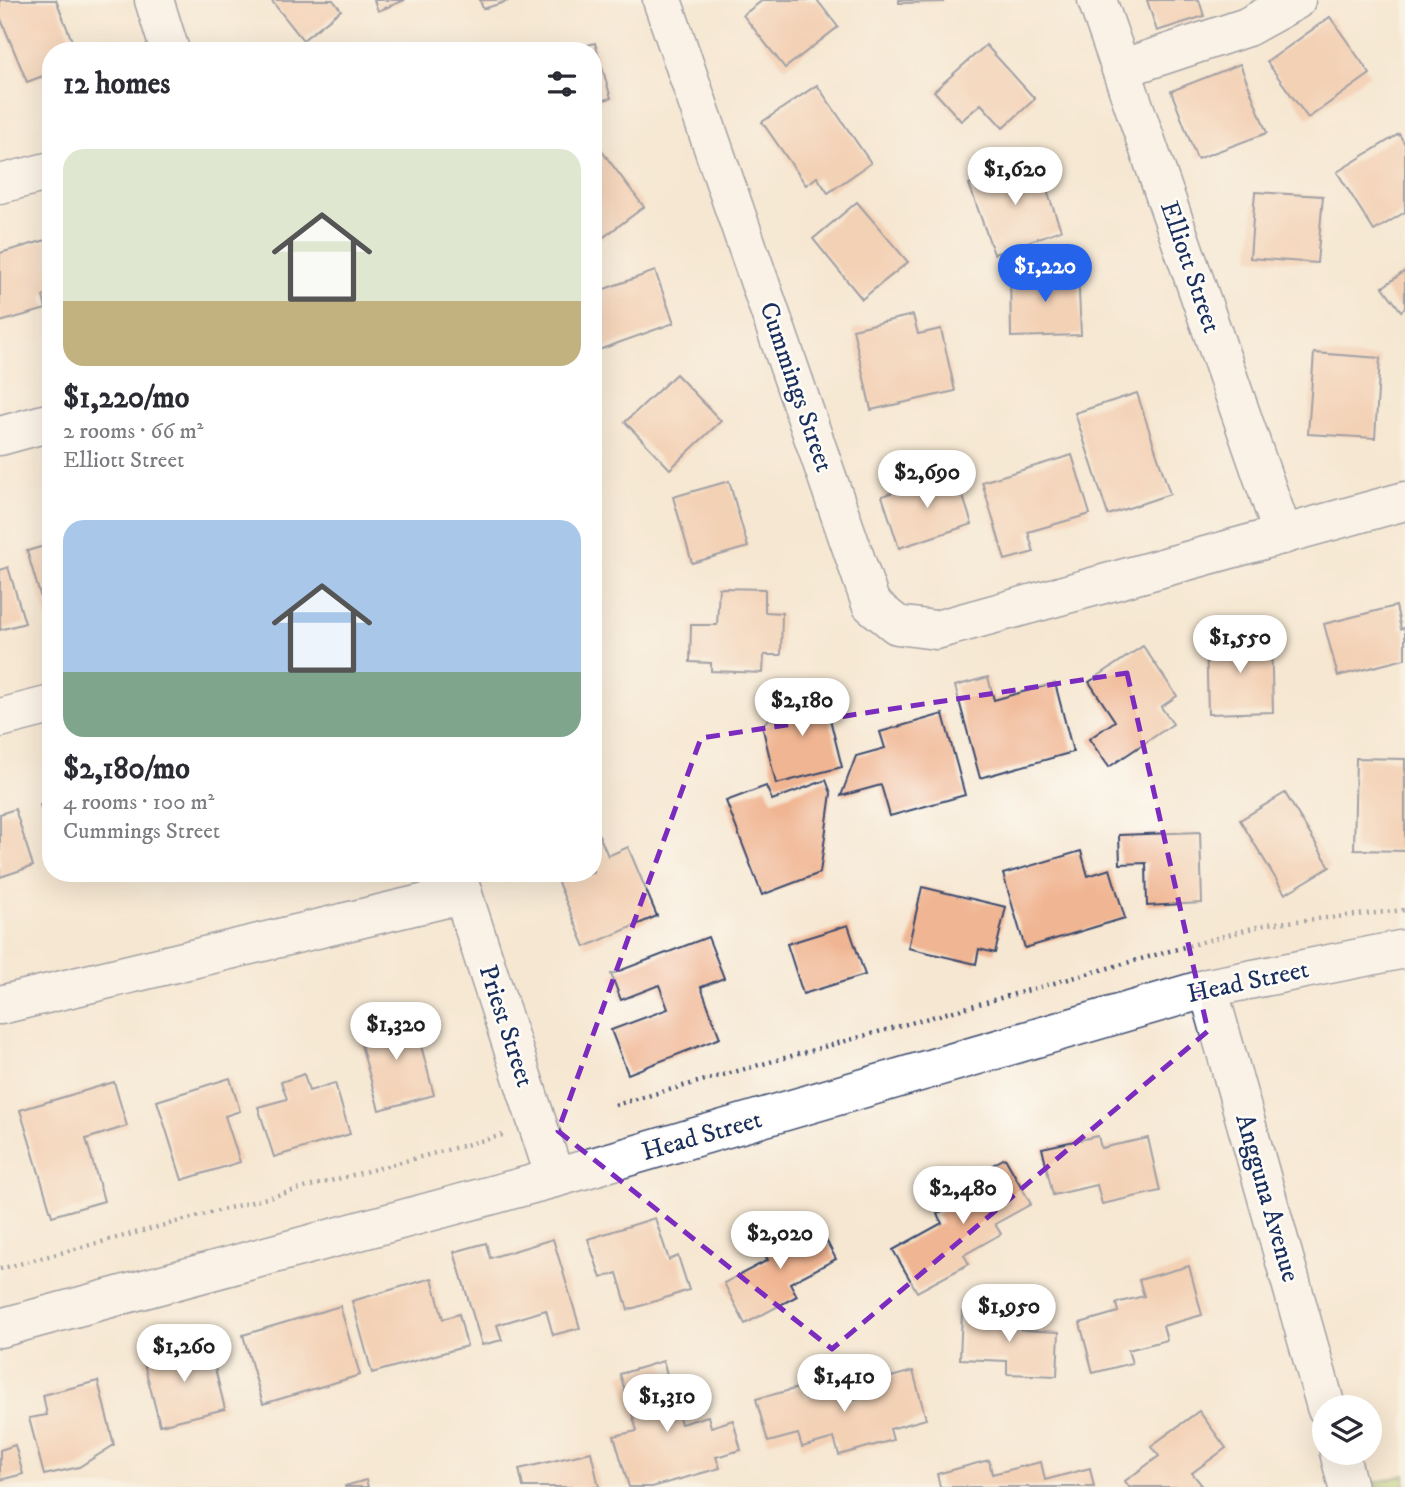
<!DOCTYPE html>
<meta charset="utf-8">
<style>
:root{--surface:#fff;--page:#f2f2f3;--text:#2b2b33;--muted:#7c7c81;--accent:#2563eb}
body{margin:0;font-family:"IM FELL DW Pica",serif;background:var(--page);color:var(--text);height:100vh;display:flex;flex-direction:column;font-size:26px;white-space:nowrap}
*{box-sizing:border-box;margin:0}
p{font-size:23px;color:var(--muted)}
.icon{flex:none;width:38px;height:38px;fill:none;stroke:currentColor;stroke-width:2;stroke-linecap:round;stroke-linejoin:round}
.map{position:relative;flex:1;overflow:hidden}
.sheet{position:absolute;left:42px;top:42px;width:560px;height:840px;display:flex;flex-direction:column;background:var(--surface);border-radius:28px;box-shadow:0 7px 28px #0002}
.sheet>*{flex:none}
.buttons{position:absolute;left:1312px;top:1395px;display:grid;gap:14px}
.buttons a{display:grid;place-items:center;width:70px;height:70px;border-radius:50%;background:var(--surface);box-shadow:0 7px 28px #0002;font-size:35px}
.price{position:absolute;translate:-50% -60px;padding:0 16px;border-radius:24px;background:#fff;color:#222;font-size:23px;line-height:46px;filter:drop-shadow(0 2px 4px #0008)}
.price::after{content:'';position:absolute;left:50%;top:42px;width:21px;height:16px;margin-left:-10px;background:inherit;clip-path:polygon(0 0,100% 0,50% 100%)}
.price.current{background:var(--accent);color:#fff}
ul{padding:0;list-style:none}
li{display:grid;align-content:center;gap:14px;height:371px;padding:0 21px}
li span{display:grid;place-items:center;height:217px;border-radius:21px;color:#555}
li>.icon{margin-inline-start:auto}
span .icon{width:126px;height:126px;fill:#fffc;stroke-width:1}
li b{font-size:30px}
h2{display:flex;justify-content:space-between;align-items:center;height:84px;padding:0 21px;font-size:30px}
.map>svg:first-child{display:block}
</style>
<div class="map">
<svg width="1405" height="1487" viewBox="0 0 1405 1487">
<rect width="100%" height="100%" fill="#fdfcf7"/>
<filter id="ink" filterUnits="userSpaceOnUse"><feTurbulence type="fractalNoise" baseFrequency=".0143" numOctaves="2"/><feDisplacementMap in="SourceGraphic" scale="14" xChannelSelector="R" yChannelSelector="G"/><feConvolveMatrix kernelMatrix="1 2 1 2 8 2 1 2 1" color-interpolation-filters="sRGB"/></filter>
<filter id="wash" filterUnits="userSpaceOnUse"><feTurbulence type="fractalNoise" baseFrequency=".00686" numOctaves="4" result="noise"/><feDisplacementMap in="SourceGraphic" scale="28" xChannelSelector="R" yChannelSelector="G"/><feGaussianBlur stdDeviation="1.57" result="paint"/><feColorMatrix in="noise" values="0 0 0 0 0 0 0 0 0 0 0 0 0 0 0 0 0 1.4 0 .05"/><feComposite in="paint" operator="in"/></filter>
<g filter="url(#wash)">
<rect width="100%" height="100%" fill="#f6e7d2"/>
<!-- green -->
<path fill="#afd079" stroke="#65806c" stroke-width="2" d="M 1405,1475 L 1405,1487 L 1359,1487 Z"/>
<g id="blocks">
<!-- building -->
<g fill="#f0b592">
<path d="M 0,0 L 56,0 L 76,51 L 51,51 L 51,73 L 27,82 L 0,17 Z"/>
<path d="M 271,0 L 333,0 L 341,10 L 303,40 Z"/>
<path d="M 374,0 L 405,0 L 378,11 Z"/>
<path d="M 480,0 L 508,0 L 508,1 L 483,9 Z"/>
<path d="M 763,0 L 817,0 L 838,27 L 785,68 L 743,15 Z"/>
<path d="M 899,0 L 944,0 L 944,2 L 899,3 Z"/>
<path d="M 1147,0 L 1199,0 L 1204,16 L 1157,31 Z"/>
<path d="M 1330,17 L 1370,74 L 1308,118 L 1267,62 Z"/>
<path d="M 595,43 L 611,98 L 593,103 L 593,51 L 570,50 Z"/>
<path d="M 986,45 L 1035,99 L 1003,128 L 981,104 L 961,121 L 934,91 Z"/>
<path d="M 1240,64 L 1267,133 L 1197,159 L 1171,91 Z"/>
<path d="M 817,85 L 871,163 L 828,193 L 817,177 L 806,185 L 762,122 Z"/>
<path d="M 1399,134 L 1405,144 L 1405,212 L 1374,231 L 1337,172 Z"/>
<path d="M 598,146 L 644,207 L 597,242 L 593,238 L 593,150 Z"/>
<path d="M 1036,160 L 1061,230 L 994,254 L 969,184 Z"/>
<path d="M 1255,192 L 1323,196 L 1317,263 L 1250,258 Z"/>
<path d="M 857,202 L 908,262 L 862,299 L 813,239 Z"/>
<path d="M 46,240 L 51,256 L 51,293 L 43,296 L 46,309 L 0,322 L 0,253 Z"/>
<path d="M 1078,270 L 1081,335 L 1011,337 L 1010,272 Z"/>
<path d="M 655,271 L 674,323 L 593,352 L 593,293 Z"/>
<path d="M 1405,271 L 1405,308 L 1401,311 L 1383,287 Z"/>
<path d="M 913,315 L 918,334 L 941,329 L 955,391 L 871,410 L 853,329 Z"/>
<path d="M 1314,353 L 1380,358 L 1375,438 L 1308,434 Z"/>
<path d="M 676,374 L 721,421 L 670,469 L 625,422 Z"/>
<path d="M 1137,393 L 1170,494 L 1108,515 L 1075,413 Z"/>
<path d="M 1072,455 L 1090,514 L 1028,532 L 1034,552 L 1005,560 L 982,482 Z"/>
<path d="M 955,472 L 972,524 L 899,548 L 882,496 Z"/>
<path d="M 729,481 L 748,547 L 692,563 L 673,497 Z"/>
<path d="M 51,544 L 51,629 L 50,629 L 27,551 Z"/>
<path d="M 8,567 L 25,623 L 0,630 L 0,570 Z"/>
<path d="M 719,588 L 765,589 L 765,612 L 782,613 L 781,655 L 764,655 L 763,673 L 711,671 L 711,663 L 690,662 L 691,625 L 717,625 Z"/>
<path d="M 1396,606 L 1401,629 L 1405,628 L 1405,659 L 1338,676 L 1324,624 Z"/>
<path d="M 1271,635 L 1273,712 L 1208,714 L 1206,637 Z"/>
<path d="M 1143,646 L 1177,696 L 1161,707 L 1173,724 L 1109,767 L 1089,739 L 1115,721 L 1089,682 Z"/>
<path d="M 988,677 L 994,700 L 1055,683 L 1073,752 L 980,778 L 955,686 Z"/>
<path d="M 822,687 L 842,767 L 776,784 L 762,725 L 799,693 Z"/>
<path d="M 943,714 L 965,795 L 890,816 L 881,785 L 841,796 L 856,756 L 885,748 L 880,732 Z"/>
<path d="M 1356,758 L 1405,759 L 1405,851 L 1354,850 Z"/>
<path d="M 826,780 L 831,793 L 820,873 L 762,895 L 726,801 L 766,786 L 772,800 Z"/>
<path d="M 1285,793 L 1330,867 L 1285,894 L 1240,820 Z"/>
<path d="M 51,802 L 51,841 L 50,841 L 40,805 Z"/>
<path d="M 15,809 L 33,866 L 0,877 L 0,814 Z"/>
<path d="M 1200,832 L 1202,903 L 1147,906 L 1146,863 L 1120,864 L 1119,835 Z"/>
<path d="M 599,835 L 608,856 L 628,847 L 657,916 L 585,947 L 554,873 L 593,873 L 593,838 Z"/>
<path d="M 1081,851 L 1088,876 L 1110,869 L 1125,918 L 1025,948 L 1003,874 Z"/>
<path d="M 922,887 L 1006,907 L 995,953 L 979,949 L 976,964 L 908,948 Z"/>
<path d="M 848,925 L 865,975 L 803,994 L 787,944 Z"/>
<path d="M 708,937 L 724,978 L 701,987 L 720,1038 L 628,1074 L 611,1030 L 668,1009 L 659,985 L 621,1000 L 611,974 Z"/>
<path d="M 413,1015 L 434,1095 L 379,1110 L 357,1030 Z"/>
<path d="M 304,1074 L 309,1091 L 335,1083 L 350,1134 L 274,1157 L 258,1107 L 287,1099 L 281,1082 Z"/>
<path d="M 230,1078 L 240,1111 L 225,1116 L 240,1162 L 182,1180 L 157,1101 Z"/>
<path d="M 114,1082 L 127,1126 L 86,1139 L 104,1201 L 52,1216 L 20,1110 Z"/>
<path d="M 1098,1136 L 1101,1148 L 1148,1138 L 1160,1191 L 1102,1204 L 1097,1185 L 1053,1195 L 1042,1148 Z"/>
<path d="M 1005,1158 L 1031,1204 L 995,1224 L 1001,1234 L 964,1255 L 969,1264 L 917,1292 L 893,1250 L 942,1223 L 937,1214 L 963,1199 L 955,1186 Z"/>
<path d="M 655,1218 L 669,1260 L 678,1256 L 689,1290 L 628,1310 L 617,1273 L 601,1278 L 588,1239 Z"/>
<path d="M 815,1219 L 836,1259 L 790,1283 L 797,1296 L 745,1324 L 724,1283 L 768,1260 L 761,1247 Z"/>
<path d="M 553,1239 L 580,1328 L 553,1335 L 546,1310 L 497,1325 L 502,1340 L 482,1345 L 454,1252 L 486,1243 L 490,1258 Z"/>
<path d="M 1189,1266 L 1202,1315 L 1163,1326 L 1167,1340 L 1128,1350 L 1132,1363 L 1093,1373 L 1080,1323 L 1118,1312 L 1116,1303 L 1144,1296 L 1139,1280 Z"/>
<path d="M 432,1278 L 443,1319 L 459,1314 L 467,1346 L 372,1373 L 352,1301 Z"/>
<path d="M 340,1306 L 360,1375 L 263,1404 L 243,1335 Z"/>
<path d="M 962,1312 L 1022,1314 L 1021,1330 L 1059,1332 L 1057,1376 L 1007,1374 L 1007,1361 L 960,1359 Z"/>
<path d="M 209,1344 L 225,1409 L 160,1425 L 143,1360 Z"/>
<path d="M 663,1361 L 681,1424 L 708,1416 L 711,1427 L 733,1420 L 741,1450 L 716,1457 L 720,1468 L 652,1487 L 629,1487 L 614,1436 L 637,1431 L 620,1374 Z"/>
<path d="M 913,1371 L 926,1419 L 890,1429 L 893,1440 L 839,1455 L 834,1438 L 802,1447 L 798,1434 L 768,1442 L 756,1399 L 802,1387 L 806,1399 L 839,1390 L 846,1402 L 868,1396 L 865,1384 Z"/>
<path d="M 98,1381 L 114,1445 L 79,1467 L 44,1475 L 29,1418 L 47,1415 L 43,1395 Z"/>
<path d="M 1199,1411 L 1226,1448 L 1192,1473 L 1201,1484 L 1197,1487 L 1129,1487 L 1125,1481 L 1159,1456 L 1151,1446 Z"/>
<path d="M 15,1445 L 23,1474 L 0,1480 L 0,1450 Z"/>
<path d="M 591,1452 L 599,1487 L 523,1487 L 519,1469 Z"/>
<path d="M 989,1460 L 992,1474 L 1041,1462 L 1045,1480 L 1090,1468 L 1094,1487 L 940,1487 L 937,1474 Z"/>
<path d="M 366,1480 L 368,1487 L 345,1487 L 345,1486 Z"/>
</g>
</g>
</g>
<g filter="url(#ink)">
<use href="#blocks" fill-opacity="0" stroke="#3c4b6f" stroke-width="2"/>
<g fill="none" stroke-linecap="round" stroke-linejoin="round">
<defs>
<g id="minor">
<path d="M 154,0 L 170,51"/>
<path d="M 662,0 L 871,604 L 897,625 L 936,630 L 1405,501"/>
<path d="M 1097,0 L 1283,535"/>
<path d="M 1121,69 L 1247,27 L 1296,0"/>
<path d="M 0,184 L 51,171"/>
<path d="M 0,436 L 51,422"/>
<path d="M 0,718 L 51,705"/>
<path d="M 456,873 L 555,1178"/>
<path d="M 1208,988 L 1326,1407"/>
<path d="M 0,1005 L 463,894"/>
<path d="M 0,1328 L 555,1178 L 1208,988 L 1405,949"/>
<path d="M 1339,1452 L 1348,1487"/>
</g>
</defs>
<!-- minor casing -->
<use href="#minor" stroke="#3c4b6f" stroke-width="41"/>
<!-- path -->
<g stroke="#3c4b6f" stroke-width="4.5" stroke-dasharray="2 5" stroke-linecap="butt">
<path d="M 615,1105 L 1267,924 L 1405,910"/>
<path d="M 0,1269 L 503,1135"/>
</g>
<!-- minor -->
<use href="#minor" stroke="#fff" stroke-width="38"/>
</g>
</g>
<!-- marked area -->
<path d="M0 0H1405V1487H0ZM 1127,673 L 1208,1031 L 832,1349 L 558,1131 L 701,738 Z" fill="#f6e7d2" fill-opacity=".55" fill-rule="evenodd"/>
<path fill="none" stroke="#7b2cbf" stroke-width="5" stroke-dasharray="14 9" stroke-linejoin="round" d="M 1127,673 L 1208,1031 L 832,1349 L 558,1131 L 701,738 Z"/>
<g text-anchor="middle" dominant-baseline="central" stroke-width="5" stroke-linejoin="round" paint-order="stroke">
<!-- street labels -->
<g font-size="26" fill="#1b2f5e" stroke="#fdfcf7">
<text transform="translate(1190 267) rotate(71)">Elliott Street</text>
<text transform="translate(796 387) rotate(71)">Cummings Street</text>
<text transform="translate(1248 982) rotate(-12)">Head Street</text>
<text transform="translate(506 1026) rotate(72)">Priest Street</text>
<text transform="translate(702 1136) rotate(-16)">Head Street</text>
<text transform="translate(1267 1198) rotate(74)">Angguna Avenue</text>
</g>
</g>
</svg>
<div class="buttons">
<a><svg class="icon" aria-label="layers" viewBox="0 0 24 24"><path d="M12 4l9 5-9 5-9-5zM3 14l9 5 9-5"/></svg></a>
</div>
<b class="price" style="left:1015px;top:207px">$1,620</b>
<b class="price current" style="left:1045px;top:304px">$1,220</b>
<b class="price" style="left:927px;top:510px">$2,690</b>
<b class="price" style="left:1240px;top:675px">$1,550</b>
<b class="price" style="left:802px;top:738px">$2,180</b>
<b class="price" style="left:396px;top:1062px">$1,320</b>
<b class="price" style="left:963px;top:1226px">$2,480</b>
<b class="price" style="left:780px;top:1271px">$2,020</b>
<b class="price" style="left:1009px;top:1344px">$1,950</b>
<b class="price" style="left:184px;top:1384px">$1,260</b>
<b class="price" style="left:844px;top:1414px">$1,410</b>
<b class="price" style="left:667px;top:1434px">$1,310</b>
<section class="sheet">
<h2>12 homes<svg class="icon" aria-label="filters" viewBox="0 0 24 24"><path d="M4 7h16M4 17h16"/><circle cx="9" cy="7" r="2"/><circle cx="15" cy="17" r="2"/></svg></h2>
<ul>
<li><span style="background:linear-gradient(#dfe7d0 70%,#c2b280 0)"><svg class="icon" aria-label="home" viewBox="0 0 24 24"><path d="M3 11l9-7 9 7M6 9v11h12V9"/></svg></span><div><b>$1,220/mo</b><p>2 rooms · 66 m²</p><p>Elliott Street</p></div></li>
<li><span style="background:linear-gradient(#a9c7e8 70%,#7fa58c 0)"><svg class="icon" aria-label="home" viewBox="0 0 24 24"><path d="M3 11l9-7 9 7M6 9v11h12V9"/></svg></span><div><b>$2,180/mo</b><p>4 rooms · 100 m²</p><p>Cummings Street</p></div></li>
</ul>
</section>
</div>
